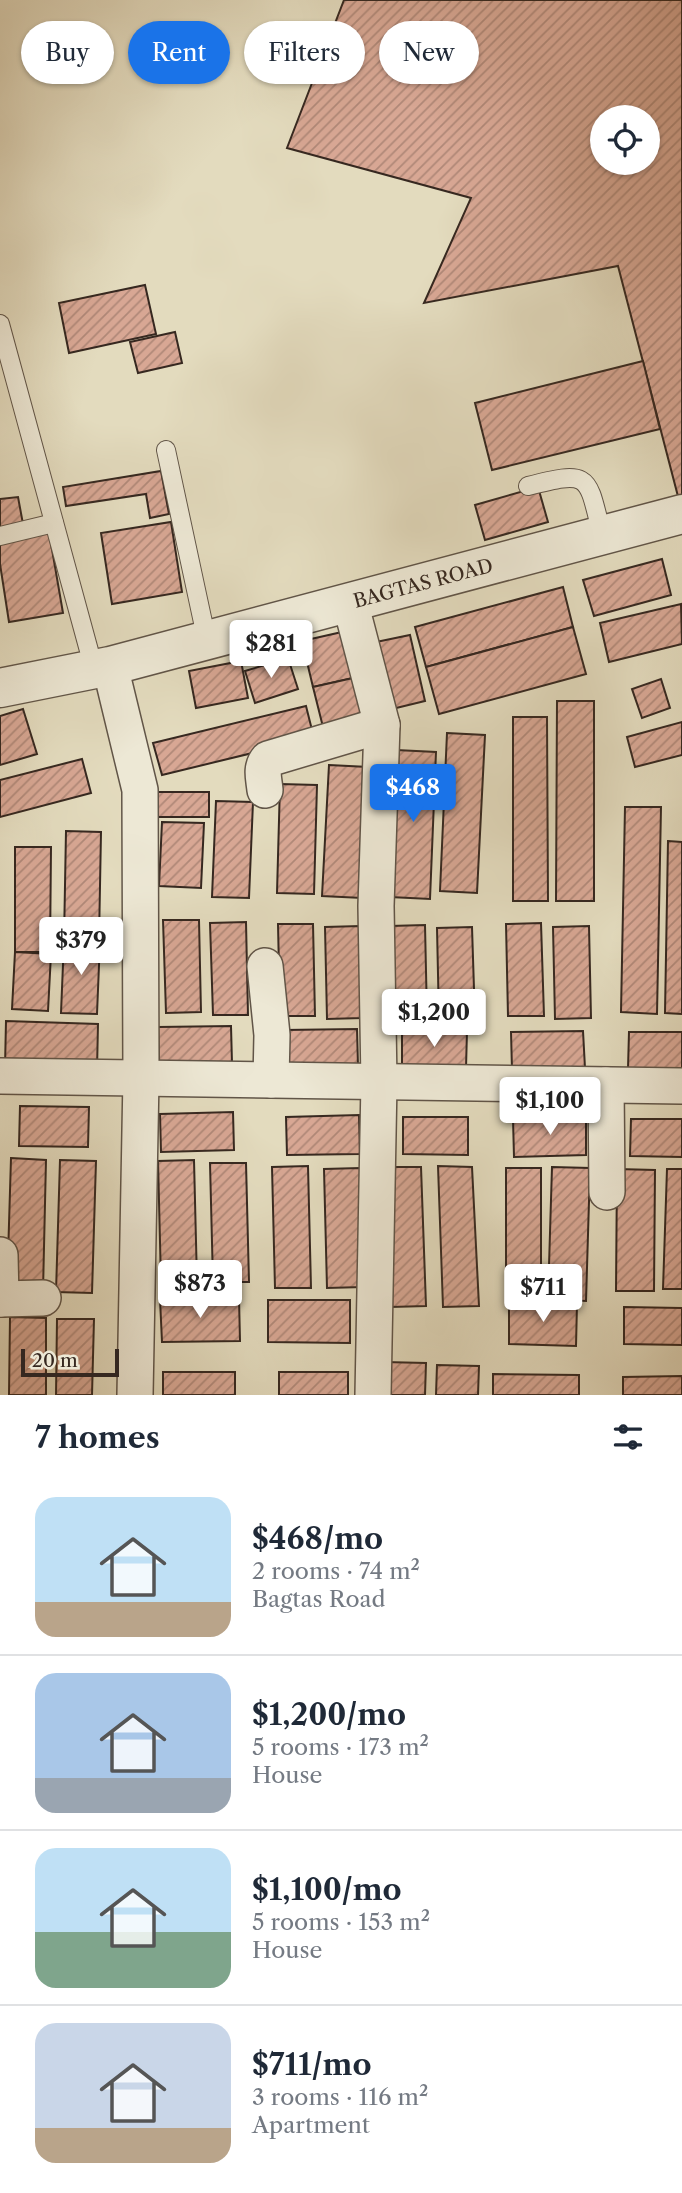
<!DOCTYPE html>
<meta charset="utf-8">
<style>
:root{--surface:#fff;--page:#f2f2f3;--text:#1f2937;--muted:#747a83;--line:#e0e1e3;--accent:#1a73e8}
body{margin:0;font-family:"Libre Caslon Text",serif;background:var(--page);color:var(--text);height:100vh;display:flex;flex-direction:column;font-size:26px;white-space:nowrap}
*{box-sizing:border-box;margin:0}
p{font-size:23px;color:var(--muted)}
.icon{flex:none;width:38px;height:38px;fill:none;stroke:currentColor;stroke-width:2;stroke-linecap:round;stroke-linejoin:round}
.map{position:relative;height:1395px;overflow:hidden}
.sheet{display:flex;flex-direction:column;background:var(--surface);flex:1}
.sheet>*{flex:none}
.banner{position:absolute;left:21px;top:21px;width:640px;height:63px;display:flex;gap:14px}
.tools{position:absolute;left:590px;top:105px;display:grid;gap:14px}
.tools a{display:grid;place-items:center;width:70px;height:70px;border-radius:50%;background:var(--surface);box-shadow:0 2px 5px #0004;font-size:35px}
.scale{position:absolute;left:21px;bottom:18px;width:98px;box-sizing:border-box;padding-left:7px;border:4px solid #362820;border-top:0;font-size:19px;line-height:24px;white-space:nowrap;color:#362820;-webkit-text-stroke:5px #ede8d5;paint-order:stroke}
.price{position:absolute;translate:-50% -60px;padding:0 16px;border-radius:7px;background:#fff;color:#222;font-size:23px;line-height:46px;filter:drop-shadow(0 2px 4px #0008)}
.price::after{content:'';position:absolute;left:50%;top:42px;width:21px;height:16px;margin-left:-10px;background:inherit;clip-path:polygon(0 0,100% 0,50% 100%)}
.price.current{background:var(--accent);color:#fff}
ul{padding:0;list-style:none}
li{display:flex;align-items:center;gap:21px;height:175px;padding:0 35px}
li+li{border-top:2px solid var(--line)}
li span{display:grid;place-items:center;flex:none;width:196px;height:140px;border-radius:21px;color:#555}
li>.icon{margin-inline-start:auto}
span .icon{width:84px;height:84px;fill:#fffc;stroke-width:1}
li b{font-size:30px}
h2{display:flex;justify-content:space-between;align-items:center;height:84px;padding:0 35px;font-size:30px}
.chip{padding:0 24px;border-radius:32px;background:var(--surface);box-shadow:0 2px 5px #0004;font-size:24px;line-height:63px}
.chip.current{background:var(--accent);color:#fff}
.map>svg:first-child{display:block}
</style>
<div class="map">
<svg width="682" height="1395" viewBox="0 0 682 1395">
<defs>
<pattern id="building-hatch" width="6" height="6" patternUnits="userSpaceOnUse" patternTransform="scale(1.75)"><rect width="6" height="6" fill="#d8a794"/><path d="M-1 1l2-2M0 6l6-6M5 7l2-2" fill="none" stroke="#b08878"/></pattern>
</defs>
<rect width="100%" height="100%" fill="#e3dbbe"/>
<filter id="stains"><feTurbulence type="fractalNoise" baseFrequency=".00286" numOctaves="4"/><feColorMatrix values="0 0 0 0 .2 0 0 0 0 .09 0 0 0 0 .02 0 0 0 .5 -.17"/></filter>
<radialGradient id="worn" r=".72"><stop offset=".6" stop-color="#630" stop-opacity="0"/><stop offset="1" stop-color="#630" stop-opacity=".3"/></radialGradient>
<!-- building -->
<g fill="url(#building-hatch)" stroke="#362820" stroke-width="2" fill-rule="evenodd">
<path d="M 344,0 L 682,0 L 682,503 L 680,504 L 618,266 L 424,303 L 471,198 L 287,148 ZM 602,117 L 648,117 L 648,163 L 602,163 Z"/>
<path d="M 145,285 L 156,334 L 69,353 L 59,303 Z"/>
<path d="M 175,332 L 182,363 L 138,373 L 130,342 Z"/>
<path d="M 643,361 L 660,429 L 492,470 L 475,403 Z"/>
<path d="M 161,471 L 169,514 L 150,518 L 146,494 L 66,506 L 63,487 Z"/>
<path d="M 538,487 L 548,522 L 485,540 L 475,505 Z"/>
<path d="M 18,497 L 23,524 L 0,528 L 0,499 Z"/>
<path d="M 171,522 L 182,592 L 112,604 L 101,533 Z"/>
<path d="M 49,532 L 63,613 L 9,622 L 0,564 L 0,540 Z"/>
<path d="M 662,559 L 671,595 L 594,616 L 583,580 Z"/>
<path d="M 563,587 L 573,627 L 426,667 L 415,627 Z"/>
<path d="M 681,604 L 682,644 L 609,662 L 600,623 Z"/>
<path d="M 573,627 L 586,674 L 439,714 L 426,667 Z"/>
<path d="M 342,632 L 353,678 L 313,687 L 302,641 Z"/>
<path d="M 410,635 L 425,701 L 392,709 L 376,642 Z"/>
<path d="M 288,658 L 298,689 L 255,703 L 245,671 Z"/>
<path d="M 241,661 L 248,698 L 196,708 L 189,671 Z"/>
<path d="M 353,678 L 363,718 L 323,727 L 313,687 Z"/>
<path d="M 661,679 L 670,708 L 642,718 L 632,689 Z"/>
<path d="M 557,701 L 594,701 L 594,901 L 556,901 Z"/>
<path d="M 306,706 L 314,738 L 162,775 L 153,743 Z"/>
<path d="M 23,709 L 37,754 L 0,765 L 0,716 Z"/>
<path d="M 513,717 L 547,717 L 548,901 L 513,901 Z"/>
<path d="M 682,722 L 682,755 L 635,767 L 627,737 Z"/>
<path d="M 447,733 L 485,735 L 477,893 L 440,891 Z"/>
<path d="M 396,750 L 436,752 L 430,899 L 390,897 Z"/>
<path d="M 82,759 L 91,793 L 0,817 L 0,780 Z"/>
<path d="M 329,765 L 368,767 L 362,898 L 322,896 Z"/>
<path d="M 280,784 L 317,785 L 314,894 L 277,893 Z"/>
<rect x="155" y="792" width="54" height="25"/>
<path d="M 216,801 L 253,802 L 249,898 L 212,897 Z"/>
<path d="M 625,807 L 661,807 L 657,1014 L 621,1012 Z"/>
<path d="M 162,822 L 204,823 L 201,888 L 159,886 Z"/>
<path d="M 66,831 L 101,832 L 99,940 L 64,940 Z"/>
<path d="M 668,841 L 682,842 L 682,1014 L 665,1013 Z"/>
<path d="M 15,847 L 51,847 L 50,952 L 15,952 Z"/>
<path d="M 163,920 L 199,920 L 201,1012 L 166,1013 Z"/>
<path d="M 246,922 L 248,1015 L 213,1015 L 210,923 Z"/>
<path d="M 541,923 L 544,1016 L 508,1016 L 506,924 Z"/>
<path d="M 278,924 L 313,924 L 315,1016 L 280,1016 Z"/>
<path d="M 425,925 L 427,1017 L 392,1018 L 390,926 Z"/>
<path d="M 360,926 L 362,1018 L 327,1019 L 325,927 Z"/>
<path d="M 589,926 L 591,1018 L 555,1019 L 553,927 Z"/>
<path d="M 472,927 L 475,1020 L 439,1020 L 437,928 Z"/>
<path d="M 64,940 L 100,941 L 97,1014 L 61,1013 Z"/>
<path d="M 15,952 L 51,954 L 48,1011 L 12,1009 Z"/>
<path d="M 6,1021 L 98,1024 L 97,1070 L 5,1067 Z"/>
<path d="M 231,1026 L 232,1063 L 159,1064 L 158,1027 Z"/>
<path d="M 357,1029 L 358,1066 L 285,1068 L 284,1030 Z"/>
<path d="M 402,1030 L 467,1031 L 466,1068 L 402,1067 Z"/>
<path d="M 583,1031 L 585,1068 L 512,1070 L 511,1032 Z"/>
<path d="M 629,1032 L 682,1032 L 682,1070 L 628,1069 Z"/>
<path d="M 20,1106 L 89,1107 L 88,1147 L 19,1146 Z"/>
<path d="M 233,1112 L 234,1150 L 161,1152 L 160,1114 Z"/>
<path d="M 359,1115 L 360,1154 L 287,1155 L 286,1117 Z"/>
<path d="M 403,1117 L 468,1117 L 468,1155 L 403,1154 Z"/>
<path d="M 586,1117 L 586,1155 L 514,1157 L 513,1119 Z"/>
<path d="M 631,1119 L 682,1119 L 682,1157 L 630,1156 Z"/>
<path d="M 11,1158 L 46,1160 L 43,1291 L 7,1290 Z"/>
<path d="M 60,1160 L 96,1161 L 92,1293 L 56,1292 Z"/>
<path d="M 194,1160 L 197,1282 L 161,1282 L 158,1161 Z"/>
<path d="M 210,1163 L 246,1163 L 249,1282 L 213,1282 Z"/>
<path d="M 308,1166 L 311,1288 L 275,1288 L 272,1167 Z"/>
<path d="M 438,1166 L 472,1167 L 479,1306 L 443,1307 Z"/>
<path d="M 390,1167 L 421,1167 L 426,1306 L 391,1307 Z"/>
<path d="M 552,1167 L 590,1168 L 586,1301 L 548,1299 Z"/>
<path d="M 360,1168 L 363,1287 L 327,1288 L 324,1169 Z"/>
<rect x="506" y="1168" width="35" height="128"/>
<path d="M 617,1169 L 655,1170 L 654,1291 L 616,1291 Z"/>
<path d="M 667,1169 L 682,1169 L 682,1289 L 663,1289 Z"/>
<path d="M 239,1298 L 240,1341 L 162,1342 L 160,1299 Z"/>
<path d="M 268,1300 L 350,1300 L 350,1343 L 268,1342 Z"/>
<path d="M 509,1302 L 577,1304 L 576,1346 L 509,1344 Z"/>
<path d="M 624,1307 L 682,1308 L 682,1345 L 624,1344 Z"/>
<path d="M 10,1317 L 46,1318 L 46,1395 L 9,1395 Z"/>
<path d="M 57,1319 L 94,1319 L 92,1395 L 56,1395 Z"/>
<path d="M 384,1362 L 426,1363 L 425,1395 L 383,1395 Z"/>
<path d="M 437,1365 L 479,1366 L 478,1395 L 436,1395 Z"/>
<rect x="163" y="1372" width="72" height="23"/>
<rect x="279" y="1372" width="69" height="23"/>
<path d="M 493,1374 L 579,1375 L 579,1395 L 493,1395 Z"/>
<path d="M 682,1376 L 682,1395 L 623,1395 L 623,1377 Z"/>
</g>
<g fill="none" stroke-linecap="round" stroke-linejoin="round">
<defs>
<g id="service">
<path d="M 0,324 L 94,669"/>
<path d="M 166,450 L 207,641"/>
<path d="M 528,486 C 591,470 587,474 602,535"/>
<path d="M 0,536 L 54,523"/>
</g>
<g id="minor">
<path d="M 350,602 L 382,725 L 376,906 L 379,1082 L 373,1395"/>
<path d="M 110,666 L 140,790 L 141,1078 L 135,1395"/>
<path d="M 265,790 C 264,779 260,768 268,759 L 382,725"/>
<path d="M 265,966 L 272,1035 L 271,1080"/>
<path d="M 0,1076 L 682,1086"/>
<path d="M 606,1085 L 607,1192"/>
<path d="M 0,1255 L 1,1299"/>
<path d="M 0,1299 L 43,1298"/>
</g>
<g id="tertiary">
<path id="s1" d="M 0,688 L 110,666 L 682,514"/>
</g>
</defs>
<!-- service casing -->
<use href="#service" stroke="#615548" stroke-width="20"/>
<!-- minor casing -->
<use href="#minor" stroke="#615548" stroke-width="38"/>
<!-- tertiary casing -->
<use href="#tertiary" stroke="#615548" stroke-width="41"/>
<!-- service -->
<use href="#service" stroke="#ede8d5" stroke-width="18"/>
<!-- minor -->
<use href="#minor" stroke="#ede8d5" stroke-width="35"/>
<!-- tertiary -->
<use href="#tertiary" stroke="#ede8d5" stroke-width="38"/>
</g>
<g text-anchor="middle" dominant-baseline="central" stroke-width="5" stroke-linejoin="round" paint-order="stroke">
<!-- street labels -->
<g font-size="19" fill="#362820" stroke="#ede8d5">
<text stroke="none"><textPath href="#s1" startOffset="436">BAGTAS ROAD</textPath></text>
</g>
</g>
<rect width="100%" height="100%" filter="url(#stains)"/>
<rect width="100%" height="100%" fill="url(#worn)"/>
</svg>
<div class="tools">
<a><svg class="icon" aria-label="locate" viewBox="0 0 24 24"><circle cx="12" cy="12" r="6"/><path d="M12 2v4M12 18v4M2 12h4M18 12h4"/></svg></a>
</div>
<div class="scale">20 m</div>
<b class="price" style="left:271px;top:680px">$281</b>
<b class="price current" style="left:413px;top:824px">$468</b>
<b class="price" style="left:81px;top:977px">$379</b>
<b class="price" style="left:434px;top:1049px">$1,200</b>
<b class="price" style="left:550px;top:1137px">$1,100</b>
<b class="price" style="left:200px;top:1320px">$873</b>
<b class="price" style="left:543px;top:1324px">$711</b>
<div class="banner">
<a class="chip">Buy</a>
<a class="chip current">Rent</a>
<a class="chip">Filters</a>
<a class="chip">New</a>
</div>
</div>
<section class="sheet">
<h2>7 homes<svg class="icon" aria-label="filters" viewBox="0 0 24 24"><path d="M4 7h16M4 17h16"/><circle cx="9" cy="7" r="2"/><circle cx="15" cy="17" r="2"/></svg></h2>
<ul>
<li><span style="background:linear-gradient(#bfe0f5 75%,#b9a48a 0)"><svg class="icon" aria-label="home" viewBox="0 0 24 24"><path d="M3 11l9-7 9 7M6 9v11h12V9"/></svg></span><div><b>$468/mo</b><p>2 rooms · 74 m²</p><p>Bagtas Road</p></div></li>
<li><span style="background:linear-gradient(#a9c7e8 75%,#9aa5b1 0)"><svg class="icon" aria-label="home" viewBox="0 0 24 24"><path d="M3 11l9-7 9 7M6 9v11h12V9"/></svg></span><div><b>$1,200/mo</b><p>5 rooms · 173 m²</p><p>House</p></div></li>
<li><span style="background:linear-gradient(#bfe0f5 60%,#7fa58c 0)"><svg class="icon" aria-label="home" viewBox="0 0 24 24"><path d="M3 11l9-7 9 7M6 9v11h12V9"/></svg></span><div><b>$1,100/mo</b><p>5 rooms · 153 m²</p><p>House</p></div></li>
<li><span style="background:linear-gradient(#c9d6e8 75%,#b9a48a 0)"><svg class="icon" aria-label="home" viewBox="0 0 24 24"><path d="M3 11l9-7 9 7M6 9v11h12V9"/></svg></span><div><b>$711/mo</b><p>3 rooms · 116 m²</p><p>Apartment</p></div></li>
</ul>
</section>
